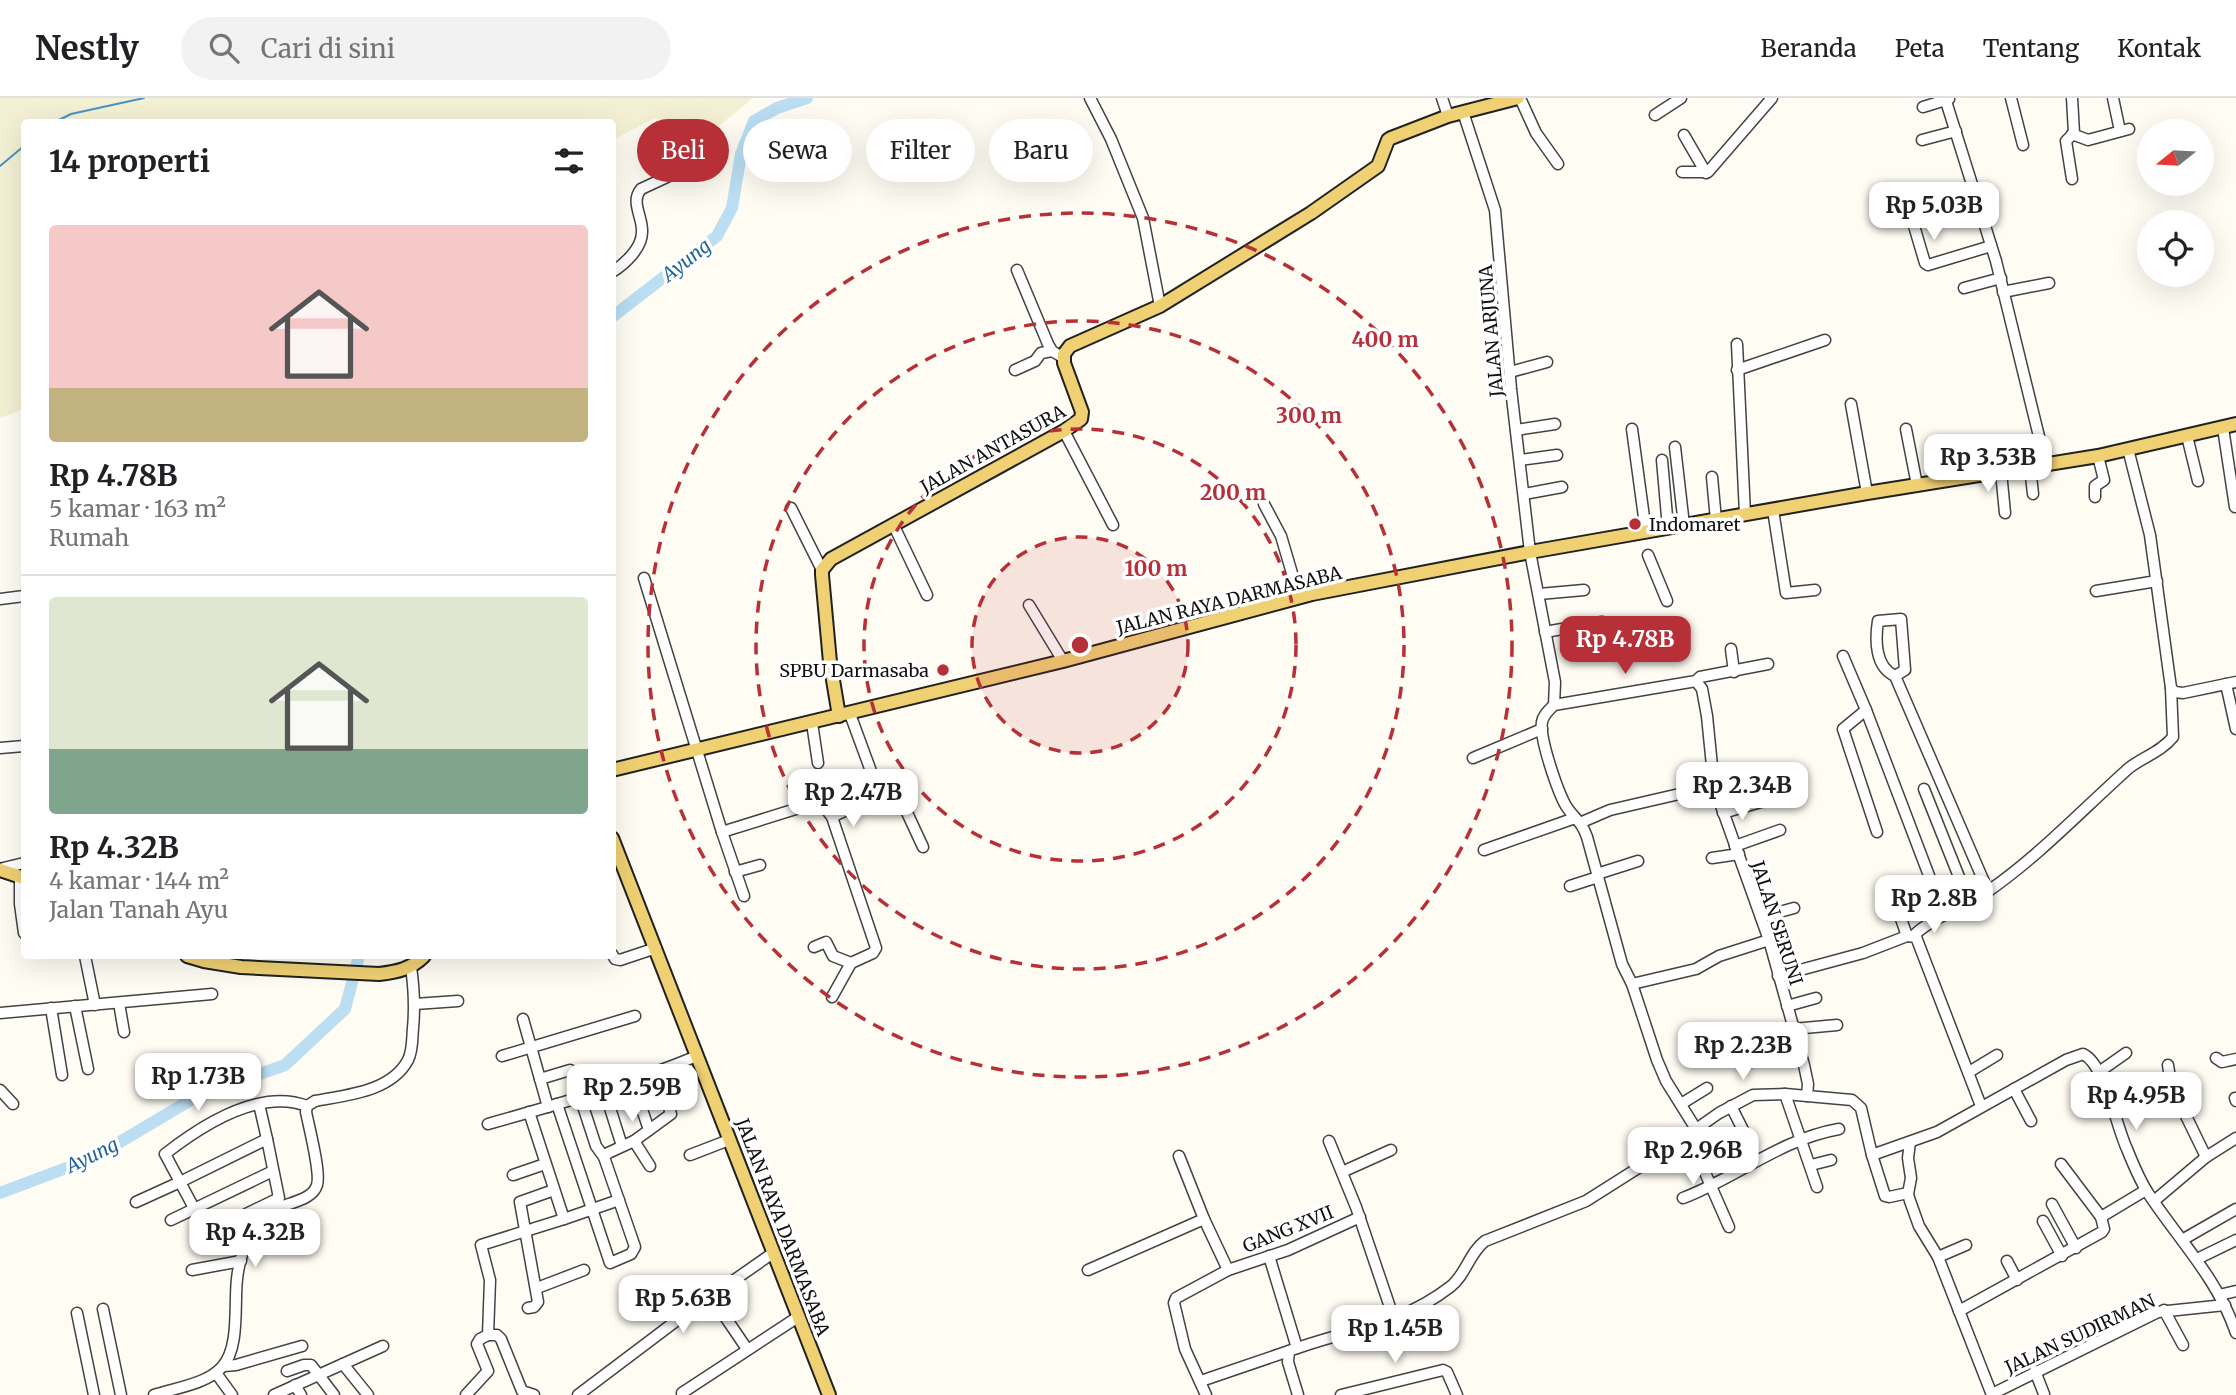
<!DOCTYPE html>
<html lang="id">
<meta charset="utf-8">
<style>
:root{--surface:#fff;--page:#f2f2f2;--text:#202124;--muted:#757577;--line:#e0e0e0;--accent:#b73037}
body{margin:0;font-family:Merriweather,serif;background:var(--page);color:var(--text);height:100vh;display:flex;flex-direction:column;font-size:26px;white-space:nowrap}
*{box-sizing:border-box;margin:0}
p{font-size:23px;color:var(--muted)}
.icon{flex:none;width:38px;height:38px;fill:none;stroke:currentColor;stroke-width:2;stroke-linecap:round;stroke-linejoin:round}
.map{position:relative;flex:1;overflow:hidden}
.sheet{position:absolute;left:21px;top:21px;width:595px;height:840px;display:flex;flex-direction:column;background:var(--surface);border-radius:7px;box-shadow:0 7px 28px #0002}
.sheet>*{flex:none}
.guide{position:absolute;left:637px;top:21px;width:665px;height:63px;display:flex;gap:14px}
.needle{width:46px;rotate:252deg}
.buttons{position:absolute;left:2137px;top:21px;display:grid;gap:14px}
.buttons a{display:grid;place-items:center;width:77px;height:77px;border-radius:50%;background:var(--surface);box-shadow:0 7px 28px #0002;font-size:35px}
.price{position:absolute;translate:-50% -60px;padding:0 16px;border-radius:14px;background:#fff;color:#222;font-size:23px;line-height:46px;filter:drop-shadow(0 2px 4px #0008)}
.price::after{content:'';position:absolute;left:50%;top:42px;width:21px;height:16px;margin-left:-10px;background:inherit;clip-path:polygon(0 0,100% 0,50% 100%)}
.price.active{background:var(--accent);color:#fff}
ul{padding:0;list-style:none}
li{display:grid;align-content:center;gap:14px;height:371px;padding:0 28px}
li+li{border-top:2px solid var(--line)}
li span{display:grid;place-items:center;height:217px;border-radius:7px;color:#555}
li>.icon{margin-inline-start:auto}
span .icon{width:126px;height:126px;fill:#fffc;stroke-width:1}
li b{font-size:30px}
h2{display:flex;justify-content:space-between;align-items:center;height:84px;padding:0 28px;font-size:30px}
.tag{padding:0 24px;border-radius:32px;background:var(--surface);box-shadow:0 7px 28px #0002;font-size:24px;line-height:63px}
.tag.active{background:var(--accent);color:#fff}
header{display:flex;align-items:center;gap:42px;box-sizing:border-box;height:98px;padding:0 35px;background:var(--surface);border-bottom:2px solid var(--line)}
header strong{font-size:33px}
nav{display:flex;gap:38px;margin-inline-start:auto;font-size:24px}
.search{width:490px;height:63px;background:var(--page);display:flex;align-items:center;gap:18px;box-sizing:border-box;padding:0 24px;border-radius:38px;color:var(--muted);font-size:26px}
.map>svg:first-child{display:block}
</style>
<header>
<strong>Nestly</strong>
<div class="search"><svg class="icon" aria-label="search" viewBox="0 0 24 24"><circle cx="10" cy="10" r="6"/><path d="M15 15l6 6"/></svg>Cari di sini</div>
<nav><a>Beranda</a><a>Peta</a><a>Tentang</a><a>Kontak</a></nav>
</header>
<div class="map">
<svg width="2236" height="1297" viewBox="0 0 2236 1297">
<rect width="100%" height="100%" fill="#fefcf3"/>
<!-- farmland -->
<path fill="#f3f0d4" d="M 0,0 L 753,0 L 713,33 L 655,20 L 613,42 L 612,24 L 24,24 L 24,311 L 0,320 Z"/>
<g fill="none" stroke-linecap="round" stroke-linejoin="round">
<!-- stream -->
<g stroke="#4793c4" stroke-width="2">
<path d="M 55,24 L 71,16 L 144,0"/>
<path d="M 0,68 L 24,48"/>
</g>
<!-- river -->
<g stroke="#bbdef2" stroke-width="12">
<path d="M 612,219 L 717,138 L 732,110 L 741,56 L 754,23 L 777,10 L 807,0"/>
<path d="M 0,1095 L 93,1060 L 194,1000 L 285,967 L 345,911 L 359,858"/>
</g>
<defs>
<g id="minor">
<path d="M 1090,0 L 1111,41 L 1143,120 L 1160,208"/>
<path d="M 1442,0 L 1448,18"/>
<path d="M 1520,0 L 1536,35 L 1558,66"/>
<path d="M 1945,0 L 1996,163 L 2046,367"/>
<path d="M 2011,0 L 2023,47"/>
<path d="M 2072,0 L 2074,35 L 2066,43 L 2072,81"/>
<path d="M 2113,0 L 2120,33"/>
<path d="M 1923,9 L 1949,1"/>
<path d="M 1463,14 L 1495,112 L 1511,291 L 1530,454 L 1555,584 L 1554,607"/>
<path d="M 1655,17 L 1681,0"/>
<path d="M 2072,36 L 2088,42 L 2129,31"/>
<path d="M 1684,37 L 1706,75"/>
<path d="M 1922,42 L 1956,33"/>
<path d="M 1682,74 L 1708,74 L 1772,0"/>
<path d="M 1904,94 L 1925,165 L 1928,167 L 1991,148"/>
<path d="M 1944,113 L 1976,104"/>
<path d="M 1017,172 L 1048,246 L 1052,253 L 1064,260"/>
<path d="M 612,174 C 625,166 642,150 642,134 C 643,119 630,104 641,91 L 695,66"/>
<path d="M 1964,190 L 2001,180"/>
<path d="M 2003,194 L 2049,185"/>
<path d="M 1737,246 L 1745,416"/>
<path d="M 1015,272 L 1035,263 L 1041,255 L 1052,253"/>
<path d="M 1737,272 L 1825,242"/>
<path d="M 1510,274 L 1547,264"/>
<path d="M 1851,306 L 1867,395"/>
<path d="M 2223,330 L 2235,409"/>
<path d="M 1632,331 L 1646,434"/>
<path d="M 1906,331 L 1917,387"/>
<path d="M 1516,332 L 1555,326"/>
<path d="M 1064,333 L 1113,427"/>
<path d="M 2187,338 L 2198,383"/>
<path d="M 1675,349 L 1684,427"/>
<path d="M 2128,351 L 2150,437 L 2171,590 L 2175,594 L 2183,595 L 2236,584"/>
<path d="M 1520,362 L 1557,357"/>
<path d="M 1662,362 L 1668,430"/>
<path d="M 2030,369 L 2033,396"/>
<path d="M 2001,374 L 2005,415"/>
<path d="M 1712,379 L 1716,422"/>
<path d="M 1524,396 L 1562,389"/>
<path d="M 2095,399 L 2095,388 L 2104,382 L 2098,358"/>
<path d="M 1264,406 L 1281,438 L 1299,499"/>
<path d="M 791,410 L 822,472"/>
<path d="M 1773,412 L 1786,495 L 1815,492"/>
<path d="M 893,426 L 927,497"/>
<path d="M 1648,457 L 1667,503"/>
<path d="M 644,480 L 722,734 L 815,705 L 823,707 L 832,719 L 876,850 L 873,855 L 851,865 L 833,858 L 826,844 L 814,849"/>
<path d="M 2096,493 L 2157,483"/>
<path d="M 1539,496 L 1584,492"/>
<path d="M 0,501 L 24,498"/>
<path d="M 1029,507 L 1063,563"/>
<path d="M 1545,534 L 1602,524"/>
<path d="M 1731,551 L 1734,574"/>
<path d="M 1843,558 L 1866,612 L 1944,817"/>
<path d="M 1895,578 L 1905,572 L 1901,521 L 1878,523 C 1875,542 1875,569 1895,578 L 1988,793"/>
<path d="M 1696,583 L 1702,591 L 1707,618 L 1714,688 L 1769,842 L 1804,967 L 1808,986 L 1807,998"/>
<path d="M 2226,586 L 2236,631"/>
<path d="M 1866,612 L 1843,631 L 1877,734"/>
<path d="M 850,616 L 879,695"/>
<path d="M 812,625 L 818,665"/>
<path d="M 0,650 L 24,648"/>
<path d="M 1473,660 L 1542,631"/>
<path d="M 1924,691 L 1969,804"/>
<path d="M 1723,715 L 1795,694"/>
<path d="M 832,719 L 876,698 L 879,695 L 896,691 L 923,749"/>
<path d="M 1582,724 L 1610,712 L 1714,688"/>
<path d="M 722,734 L 744,798"/>
<path d="M 1735,748 L 1780,732"/>
<path d="M 1484,752 L 1575,720"/>
<path d="M 1712,760 L 1739,756"/>
<path d="M 0,771 L 24,765"/>
<path d="M 735,774 L 760,767"/>
<path d="M 1597,776 L 1638,763"/>
<path d="M 20,778 L 20,806 L 24,835"/>
<path d="M 1570,788 L 1598,779"/>
<path d="M 1898,812 L 1907,838"/>
<path d="M 1761,819 L 1794,810"/>
<path d="M 1913,838 C 1934,818 1963,810 1987,794 C 2039,758 2082,712 2129,670 C 2143,659 2161,654 2173,639 L 2171,590"/>
<path d="M 612,856 L 615,861 L 620,862 L 656,850"/>
<path d="M 85,858 L 95,907"/>
<path d="M 1778,878 L 1863,855 L 1907,838 L 1916,839 L 1981,1008"/>
<path d="M 1632,886 L 1696,871 L 1719,858 L 1769,842"/>
<path d="M 832,899 L 851,865"/>
<path d="M 119,905 L 124,934"/>
<path d="M 415,906 L 458,903"/>
<path d="M 75,908 L 88,971"/>
<path d="M 1787,908 L 1816,900"/>
<path d="M 51,910 L 62,977"/>
<path d="M 0,915 L 212,896"/>
<path d="M 523,921 L 548,1009"/>
<path d="M 1793,931 L 1837,927"/>
<path d="M 502,958 L 635,918"/>
<path d="M 2216,960 L 2222,964 L 2236,961"/>
<path d="M 1751,964 L 1799,951"/>
<path d="M 2168,967 L 2171,987 L 2206,1059"/>
<path d="M 1969,974 L 1997,957"/>
<path d="M 2099,974 L 2126,955"/>
<path d="M 540,981 L 570,972"/>
<path d="M 632,982 L 649,1032"/>
<path d="M 604,991 L 622,1048"/>
<path d="M 2014,991 L 2031,1023"/>
<path d="M 0,992 L 13,1006"/>
<path d="M 1785,996 L 1817,1089"/>
<path d="M 580,999 L 596,1048 L 604,1059"/>
<path d="M 2235,1000 L 2236,1003"/>
<path d="M 259,1006 L 267,1041"/>
<path d="M 557,1006 L 610,1165 L 631,1156 L 635,1149 L 604,1059 L 608,1055 L 634,1043"/>
<path d="M 1681,1006 L 1707,990"/>
<path d="M 1731,1008 L 1746,1038"/>
<path d="M 529,1014 L 564,1121 L 619,1102"/>
<path d="M 2113,1015 L 2158,989"/>
<path d="M 488,1026 C 559,1006 629,986 697,958"/>
<path d="M 1696,1031 L 1666,983 L 1657,962 L 1632,886 L 1622,866 L 1587,739 C 1581,722 1575,722 1566,708 C 1558,694 1539,640 1542,624 C 1543,617 1549,612 1554,607 L 1696,583 L 1700,579 L 1768,566"/>
<path d="M 1688,1036 L 1729,1129"/>
<path d="M 1329,1043 L 1356,1109 L 1394,1221"/>
<path d="M 1910,1044 L 1908,1060 L 1911,1080 L 1908,1096 L 1910,1103 L 1919,1128 L 1938,1159 L 1992,1297"/>
<path d="M 690,1057 L 729,1042"/>
<path d="M 1872,1057 L 1885,1098 L 1889,1099 L 1908,1095"/>
<path d="M 1179,1058 L 1204,1121 L 1228,1172"/>
<path d="M 2061,1066 L 2101,1119"/>
<path d="M 1811,1067 L 1831,1062"/>
<path d="M 650,1068 L 634,1043 L 671,1016 L 658,974"/>
<path d="M 1342,1074 L 1391,1052"/>
<path d="M 513,1077 L 545,1066"/>
<path d="M 1683,1100 C 1736,1080 1781,1041 1839,1031"/>
<path d="M 2154,1103 L 2206,1059 L 2236,1040"/>
<path d="M 136,1104 L 180,1084 L 165,1056 C 202,1027 259,990 307,1008"/>
<path d="M 2052,1106 L 2076,1150"/>
<path d="M 195,1112 L 180,1084 L 267,1041 L 279,1100 L 246,1116"/>
<path d="M 171,1122 L 273,1073"/>
<path d="M 2043,1123 L 2062,1158"/>
<path d="M 2182,1142 L 2236,1111"/>
<path d="M 1269,1158 L 1297,1250"/>
<path d="M 1938,1159 L 1966,1147"/>
<path d="M 2197,1161 L 2236,1142"/>
<path d="M 2007,1163 L 2017,1182"/>
<path d="M 192,1172 L 241,1163"/>
<path d="M 1088,1172 L 1204,1121"/>
<path d="M 537,1190 L 584,1172"/>
<path d="M 2219,1197 L 2236,1193"/>
<path d="M 711,1198 L 747,1251"/>
<path d="M 528,1210 L 534,1209 L 538,1204 L 520,1104 L 554,1092"/>
<path d="M 103,1211 L 121,1297"/>
<path d="M 2164,1212 L 2183,1247"/>
<path d="M 1959,1213 L 2102,1134 L 2104,1131 L 2101,1119 L 2146,1092"/>
<path d="M 77,1215 L 94,1297"/>
<path d="M 488,1237 L 497,1237 L 501,1241 L 522,1293 L 534,1297"/>
<path d="M 343,1266 L 368,1297"/>
<path d="M 224,1268 L 236,1267 L 302,1248"/>
<path d="M 287,1273 L 304,1267 L 311,1267 L 334,1297"/>
<path d="M 2035,1273 L 2044,1296"/>
<path d="M 216,1275 L 232,1297"/>
<path d="M 1201,1283 L 1289,1253"/>
<path d="M 295,1287 L 301,1297"/>
<path d="M 682,1295 L 798,1219"/>
<path d="M 1992,1296 L 2158,1214 L 2225,1207"/>
<path d="M 154,1297 C 175,1290 207,1286 222,1269 C 240,1250 234,1206 237,1181 C 239,1162 246,1142 256,1126 C 268,1104 311,1108 317,1087 C 321,1075 309,1029 306,1014 L 307,1008 L 315,1003 C 346,997 391,994 408,962 C 413,952 412,940 413,930 C 415,909 414,890 411,869"/>
<path d="M 274,1297 L 383,1248"/>
<path d="M 466,1297 L 488,1273 L 477,1246 L 480,1241 L 488,1237 L 490,1182 L 481,1147 L 564,1121"/>
<path d="M 578,1297 L 680,1220 L 773,1155"/>
<path d="M 1206,1297 L 1185,1251 L 1174,1205 L 1176,1200 L 1228,1172 L 1288,1152 L 1360,1119"/>
<path d="M 1298,1297 L 1288,1264 L 1289,1253 C 1347,1231 1398,1229 1450,1189 C 1466,1177 1469,1155 1485,1143 L 1586,1103 L 1665,1053 L 1719,1015 L 1753,997 L 1785,996 L 1852,1002 L 1861,1010 L 1872,1057 L 1937,1034 L 2066,962 L 2083,956 C 2105,966 2116,1028 2127,1051 C 2133,1066 2139,1081 2148,1095 C 2178,1141 2218,1181 2236,1235"/>
<path d="M 1341,1297 L 1443,1272 L 1447,1274 L 1457,1297"/>
</g>
<g id="major">
<path d="M 839,618 L 830,564 L 822,477 L 822,472 L 831,461 L 1064,333 L 1081,321 L 1082,314 L 1064,265 L 1064,256 L 1070,248 L 1160,208 L 1311,115 L 1378,68 L 1388,42 L 1391,40 L 1448,18 L 1518,0"/>
<path d="M 612,672 L 1063,563 L 1312,496 L 1530,454 L 1867,395 L 2098,358 L 2236,326"/>
<path d="M 612,740 L 829,1297"/>
<path d="M 0,772 L 24,780"/>
<path d="M 187,858 L 204,863 L 241,869 L 379,876 C 397,874 411,871 424,858"/>
</g>
</defs>
<!-- minor casing -->
<use href="#minor" stroke="#434343" stroke-width="13"/>
<!-- major casing -->
<use href="#major" stroke="#212121" stroke-width="16"/>
<!-- minor -->
<use href="#minor" stroke="#fff" stroke-width="10"/>
<!-- major -->
<use href="#major" stroke="#efd073" stroke-width="12"/>
</g>
<!-- distance rings -->
<circle cx="1080" cy="547" r="108" fill="#b73037" fill-opacity=".12"/>
<g fill="none" stroke="#b73037" stroke-width="3.5" stroke-dasharray="12 9">
<circle cx="1080" cy="547" r="108"/>
<circle cx="1080" cy="547" r="216"/>
<circle cx="1080" cy="547" r="324"/>
<circle cx="1080" cy="547" r="432"/>
</g>
<!-- markers -->
<g fill="#b73037" stroke="#fff" stroke-width="2.5">
<circle cx="1635" cy="426" r="7"/>
<circle cx="943" cy="572" r="7"/>
</g>
<g text-anchor="middle" dominant-baseline="central" stroke-width="7" stroke-linejoin="round" paint-order="stroke">
<!-- street labels -->
<g font-size="18" fill="#101010" stroke="#fff">
<text transform="translate(1491 233) rotate(-95)">JALAN ARJUNA</text>
<text transform="translate(993 351) rotate(-29)">JALAN ANTASURA</text>
<text transform="translate(1229 502) rotate(-14)">JALAN RAYA DARMASABA</text>
<text transform="translate(1777 825) rotate(72)">JALAN SERUNI</text>
<text transform="translate(783 1129) rotate(69)">JALAN RAYA DARMASABA</text>
<text transform="translate(1288 1131) rotate(-22)">GANG XVII</text>
<text transform="translate(2080 1236) rotate(-25)">JALAN SUDIRMAN</text>
</g>
<!-- poi labels -->
<g font-size="18" fill="#101010" stroke="#fff" text-anchor="start">
<text x="1649" y="426">Indomaret</text>
<text x="929" y="572" text-anchor="end">SPBU Darmasaba</text>
</g>
<!-- water labels -->
<g font-size="19" font-style="italic" fill="#20659a" stroke="#fff">
<text transform="translate(686 162) rotate(-38)">Ayung</text>
<text transform="translate(92 1057) rotate(-26)">Ayung</text>
</g>
</g>
<circle cx="1080" cy="547" r="10" fill="#b73037" stroke="#fff" stroke-width="3.5"/>
<g font-size="21" text-anchor="middle" font-weight="bold" fill="#b73037" stroke="#fff" stroke-width="7" stroke-linejoin="round" paint-order="stroke">
<text x="1385" y="249">400 m</text>
<text x="1309" y="325">300 m</text>
<text x="1233" y="402">200 m</text>
<text x="1156" y="478">100 m</text>
</g>
</svg>
<div class="buttons">
<a><svg class="needle" viewBox="-14 -14 28 28"><path d="M0-13l5 13h-10z" fill="#e53935"/><path d="M0 13l5-13h-10z" fill="#757577"/></svg></a>
<a><svg class="icon" aria-label="locate" viewBox="0 0 24 24"><circle cx="12" cy="12" r="6"/><path d="M12 2v4M12 18v4M2 12h4M18 12h4"/></svg></a>
</div>
<b class="price" style="left:1934px;top:144px">Rp 5.03B</b>
<b class="price" style="left:1988px;top:396px">Rp 3.53B</b>
<b class="price active" style="left:1625px;top:578px">Rp 4.78B</b>
<b class="price" style="left:1742px;top:724px">Rp 2.34B</b>
<b class="price" style="left:853px;top:731px">Rp 2.47B</b>
<b class="price" style="left:1934px;top:837px">Rp 2.8B</b>
<b class="price" style="left:1743px;top:984px">Rp 2.23B</b>
<b class="price" style="left:198px;top:1015px">Rp 1.73B</b>
<b class="price" style="left:632px;top:1026px">Rp 2.59B</b>
<b class="price" style="left:2136px;top:1034px">Rp 4.95B</b>
<b class="price" style="left:1693px;top:1089px">Rp 2.96B</b>
<b class="price" style="left:255px;top:1171px">Rp 4.32B</b>
<b class="price" style="left:683px;top:1237px">Rp 5.63B</b>
<b class="price" style="left:1395px;top:1267px">Rp 1.45B</b>
<div class="guide">
<a class="tag active">Beli</a>
<a class="tag">Sewa</a>
<a class="tag">Filter</a>
<a class="tag">Baru</a>
</div>
<section class="sheet">
<h2>14 properti<svg class="icon" aria-label="filters" viewBox="0 0 24 24"><path d="M4 7h16M4 17h16"/><circle cx="9" cy="7" r="2"/><circle cx="15" cy="17" r="2"/></svg></h2>
<ul>
<li><span style="background:linear-gradient(#f6c9c9 75%,#c2b280 0)"><svg class="icon" aria-label="home" viewBox="0 0 24 24"><path d="M3 11l9-7 9 7M6 9v11h12V9"/></svg></span><div><b>Rp 4.78B</b><p>5 kamar · 163 m²</p><p>Rumah</p></div></li>
<li><span style="background:linear-gradient(#dfe7d0 70%,#7fa58c 0)"><svg class="icon" aria-label="home" viewBox="0 0 24 24"><path d="M3 11l9-7 9 7M6 9v11h12V9"/></svg></span><div><b>Rp 4.32B</b><p>4 kamar · 144 m²</p><p>Jalan Tanah Ayu</p></div></li>
</ul>
</section>
</div>
